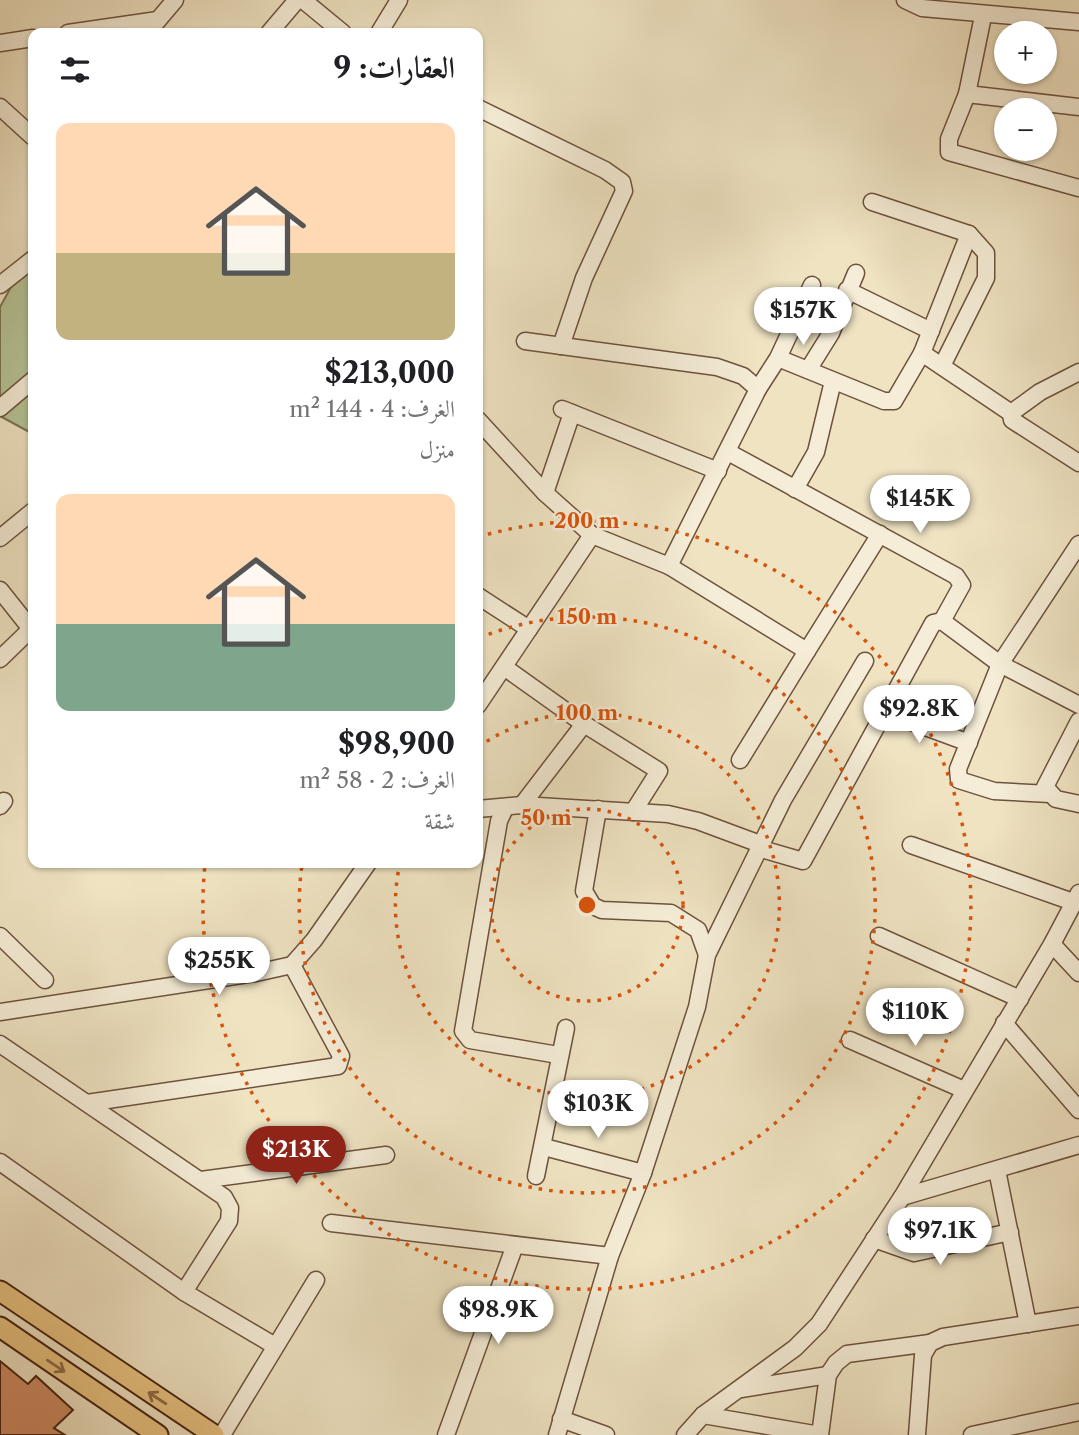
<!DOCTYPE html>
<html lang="ar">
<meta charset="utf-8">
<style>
:root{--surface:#fff;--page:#f6f6f6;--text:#202124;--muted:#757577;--accent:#8f2418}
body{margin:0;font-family:"Libre Caslon Text",Amiri,serif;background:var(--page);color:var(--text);direction:rtl;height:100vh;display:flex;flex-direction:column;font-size:26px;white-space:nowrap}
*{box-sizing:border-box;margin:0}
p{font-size:23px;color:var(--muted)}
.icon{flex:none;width:38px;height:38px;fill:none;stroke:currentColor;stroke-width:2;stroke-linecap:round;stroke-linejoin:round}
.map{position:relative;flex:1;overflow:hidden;direction:ltr}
.drawer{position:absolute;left:28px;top:28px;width:455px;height:840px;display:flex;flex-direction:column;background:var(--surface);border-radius:14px;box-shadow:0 2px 5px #0004;direction:rtl}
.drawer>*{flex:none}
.controls{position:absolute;left:994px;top:21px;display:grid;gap:14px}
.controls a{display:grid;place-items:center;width:63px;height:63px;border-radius:50%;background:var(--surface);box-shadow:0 2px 5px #0004;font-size:35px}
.price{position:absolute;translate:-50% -60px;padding:0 16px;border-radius:24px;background:#fff;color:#222;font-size:23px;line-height:46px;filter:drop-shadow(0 2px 4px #0008)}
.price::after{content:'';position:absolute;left:50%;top:42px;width:21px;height:16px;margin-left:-10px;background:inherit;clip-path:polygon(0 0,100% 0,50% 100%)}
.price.selected{background:var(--accent);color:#fff}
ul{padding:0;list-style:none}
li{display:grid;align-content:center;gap:14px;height:371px;padding:0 28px}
li span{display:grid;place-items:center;height:217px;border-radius:14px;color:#555}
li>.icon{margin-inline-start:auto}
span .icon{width:126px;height:126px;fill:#fffc;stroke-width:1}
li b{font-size:30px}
h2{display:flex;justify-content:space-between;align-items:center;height:84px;padding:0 28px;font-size:30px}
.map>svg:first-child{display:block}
</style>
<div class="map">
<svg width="1079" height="1435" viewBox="0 0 1079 1435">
<rect width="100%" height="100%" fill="#efe3c2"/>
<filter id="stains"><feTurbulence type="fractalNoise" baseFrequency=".00286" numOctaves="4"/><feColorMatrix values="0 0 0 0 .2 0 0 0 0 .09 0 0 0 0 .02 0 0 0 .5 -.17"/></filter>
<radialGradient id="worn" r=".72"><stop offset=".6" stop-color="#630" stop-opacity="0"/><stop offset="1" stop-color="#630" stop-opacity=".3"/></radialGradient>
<!-- green -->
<path fill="#b5c496" stroke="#7c7354" stroke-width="2" d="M 33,247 L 33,434 L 0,416 L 0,307 Z"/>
<!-- building -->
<path fill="#ce8a63" stroke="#432211" stroke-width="2" d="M 0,1361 L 28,1384 L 36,1376 L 73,1410 L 54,1428 L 65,1435 L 0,1435 Z"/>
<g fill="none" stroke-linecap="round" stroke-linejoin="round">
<defs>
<g id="minor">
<path d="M 303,0 L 343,33"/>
<path d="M 905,0 L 922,8 L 1079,22"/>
<path d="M 68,33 L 158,20"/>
<path d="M 147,33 L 175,0"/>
<path d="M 269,33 L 297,0"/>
<path d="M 379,33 L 399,0"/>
<path d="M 0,43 L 33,38"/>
<path d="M 967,94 L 983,16"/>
<path d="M 0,107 L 33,137"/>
<path d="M 1079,107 L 967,94 L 949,139 L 949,152 L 1079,188"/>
<path d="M 478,108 L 605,170 L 622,182 L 624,191 L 584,278 L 561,346"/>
<path d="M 872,202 L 969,234 L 986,253 L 986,278 L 942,366"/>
<path d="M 0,285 L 33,259"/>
<path d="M 847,290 L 931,331"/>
<path d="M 922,353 L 1011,413"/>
<path d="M 778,358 L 884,401 L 894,401 L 922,353 L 969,234"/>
<path d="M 808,370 L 831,333 L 856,273"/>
<path d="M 1079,372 L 1040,392 L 1011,413 L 1012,420 L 1079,463"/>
<path d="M 758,389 L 778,358 L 812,285"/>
<path d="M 0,408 L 33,380"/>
<path d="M 562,409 L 718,471"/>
<path d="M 478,420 L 545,493 L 592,535 L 669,566 L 758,389 L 743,376 L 717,367 L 525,341"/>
<path d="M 728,452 L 956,576 L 962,585 L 942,621"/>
<path d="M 795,489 L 816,452 L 833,381"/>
<path d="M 545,493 L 572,413"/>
<path d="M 0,538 L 33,511"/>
<path d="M 669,566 L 807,651 L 740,760"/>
<path d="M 0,590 L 31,629"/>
<path d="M 478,596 L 529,629"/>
<path d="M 807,651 L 880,534"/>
<path d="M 0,659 L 33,627"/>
<path d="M 504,667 L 584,724 L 659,771 L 633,812"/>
<path d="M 478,705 L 592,535"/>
<path d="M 882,711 L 969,743"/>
<path d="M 1079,721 L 1045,787 L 1056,799 L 1079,804"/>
<path d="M 1050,794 L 994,791 L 959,780 L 958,769 L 1000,664 L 1079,544"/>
<path d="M 522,805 L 584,724"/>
<path d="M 0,806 L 4,801"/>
<path d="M 505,808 L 499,821 L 463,1031 L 470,1040 L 558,1055"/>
<path d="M 478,809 L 522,805 L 668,814 L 698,821 L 760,844"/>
<path d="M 598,809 L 584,891 L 593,906 L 602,910 L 671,913 L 698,930 L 707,955"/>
<path d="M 911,845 L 1073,902"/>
<path d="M 758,848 L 803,861 L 933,623 L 942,621 L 1000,664 L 1079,705"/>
<path d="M 0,936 L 45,980"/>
<path d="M 879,936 L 1020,999"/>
<path d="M 1052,944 L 1079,973"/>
<path d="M 0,1012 L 256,973 L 292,965 L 314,940 L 368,863"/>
<path d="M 1004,1023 L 1079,1110"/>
<path d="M 850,1040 L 964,1090"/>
<path d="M 0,1044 L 224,1197 L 230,1208 L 229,1221 L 184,1292"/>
<path d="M 87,1103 L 338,1066 L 341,1056 L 292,965"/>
<path d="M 544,1147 L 643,1173"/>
<path d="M 0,1162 L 184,1292 L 275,1346"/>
<path d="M 997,1170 L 1028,1324"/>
<path d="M 536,1176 L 566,1028"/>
<path d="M 201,1180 L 386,1155"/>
<path d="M 902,1197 L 1052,944 L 1079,893"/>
<path d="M 331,1223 L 610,1256"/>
<path d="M 874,1239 L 914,1253 L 1010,1232"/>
<path d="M 741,1389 L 828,1375"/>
<path d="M 703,1415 L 820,1435"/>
<path d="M 561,1419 L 606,1435"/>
<path d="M 222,1435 L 316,1280"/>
<path d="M 446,1435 L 515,1245"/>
<path d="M 557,1435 L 610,1256 L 643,1173 L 697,1007 L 707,955 L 783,800 L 865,661"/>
<path d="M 685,1435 L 703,1415 L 795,1348 L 819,1324 L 902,1197 L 1079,1145"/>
<path d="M 820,1435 L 828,1375 L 836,1363 L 847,1354 L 930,1343"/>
<path d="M 917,1435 L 923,1355 L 930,1343 L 943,1337 L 1079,1316"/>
<path d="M 972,1435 L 1079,1412"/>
</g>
<g id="major">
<path d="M 0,1291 L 214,1435"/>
<path d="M 0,1327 L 158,1435"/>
</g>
</defs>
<!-- minor casing -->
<use href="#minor" stroke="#6e523d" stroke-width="19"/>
<!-- major casing -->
<use href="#major" stroke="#432211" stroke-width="23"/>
<!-- minor -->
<use href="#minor" stroke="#f5edd7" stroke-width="16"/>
<!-- major -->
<use href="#major" stroke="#e8c281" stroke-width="19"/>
</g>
<!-- one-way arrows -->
<defs><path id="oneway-shaft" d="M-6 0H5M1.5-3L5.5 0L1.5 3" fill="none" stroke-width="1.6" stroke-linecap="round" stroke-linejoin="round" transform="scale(1.75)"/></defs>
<g stroke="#8d6a43">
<use href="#oneway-shaft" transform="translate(56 1366) rotate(34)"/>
<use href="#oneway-shaft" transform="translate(157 1398) rotate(-147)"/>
</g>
<!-- distance rings -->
<g fill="none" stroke="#d8540c" stroke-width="3.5" stroke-dasharray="3.5 7">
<circle cx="587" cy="905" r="96"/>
<path d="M478 747A192 192 0 1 1 400 863"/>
<path d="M479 638A288 288 0 1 1 302 865"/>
<path d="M478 537A384 384 0 1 1 205 865"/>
</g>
<circle cx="587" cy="905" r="10" fill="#d8540c" stroke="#f5edd7" stroke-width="3.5"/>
<g font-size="21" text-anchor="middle" font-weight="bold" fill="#d8540c" stroke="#f5edd7" stroke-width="5" stroke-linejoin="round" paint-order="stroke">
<text x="587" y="528">200 m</text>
<text x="587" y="624">150 m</text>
<text x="587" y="720">100 m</text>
<text x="546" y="825">50 m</text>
</g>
<rect width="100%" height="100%" filter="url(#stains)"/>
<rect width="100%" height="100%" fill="url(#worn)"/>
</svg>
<div class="controls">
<a>+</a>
<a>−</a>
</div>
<b class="price" style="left:803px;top:347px">$157K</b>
<b class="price" style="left:920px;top:535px">$145K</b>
<b class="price" style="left:919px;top:745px">$92.8K</b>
<b class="price" style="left:219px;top:997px">$255K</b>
<b class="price" style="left:915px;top:1048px">$110K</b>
<b class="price" style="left:598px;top:1140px">$103K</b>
<b class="price selected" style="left:296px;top:1186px">$213K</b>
<b class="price" style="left:940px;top:1267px">$97.1K</b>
<b class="price" style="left:498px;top:1346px">$98.9K</b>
<section class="drawer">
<h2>العقارات: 9<svg class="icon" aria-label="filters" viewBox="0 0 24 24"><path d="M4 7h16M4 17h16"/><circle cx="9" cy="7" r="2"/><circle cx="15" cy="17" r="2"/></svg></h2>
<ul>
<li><span style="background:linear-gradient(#ffd9b3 60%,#c2b280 0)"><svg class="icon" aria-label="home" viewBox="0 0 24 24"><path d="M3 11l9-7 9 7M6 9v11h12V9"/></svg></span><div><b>$213,000</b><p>الغرف: 4 · 144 m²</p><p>منزل</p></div></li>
<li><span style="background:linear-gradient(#ffd9b3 60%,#7fa58c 0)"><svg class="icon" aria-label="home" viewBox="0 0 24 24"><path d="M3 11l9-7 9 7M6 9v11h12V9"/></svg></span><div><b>$98,900</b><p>الغرف: 2 · 58 m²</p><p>شقة</p></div></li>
</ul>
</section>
</div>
